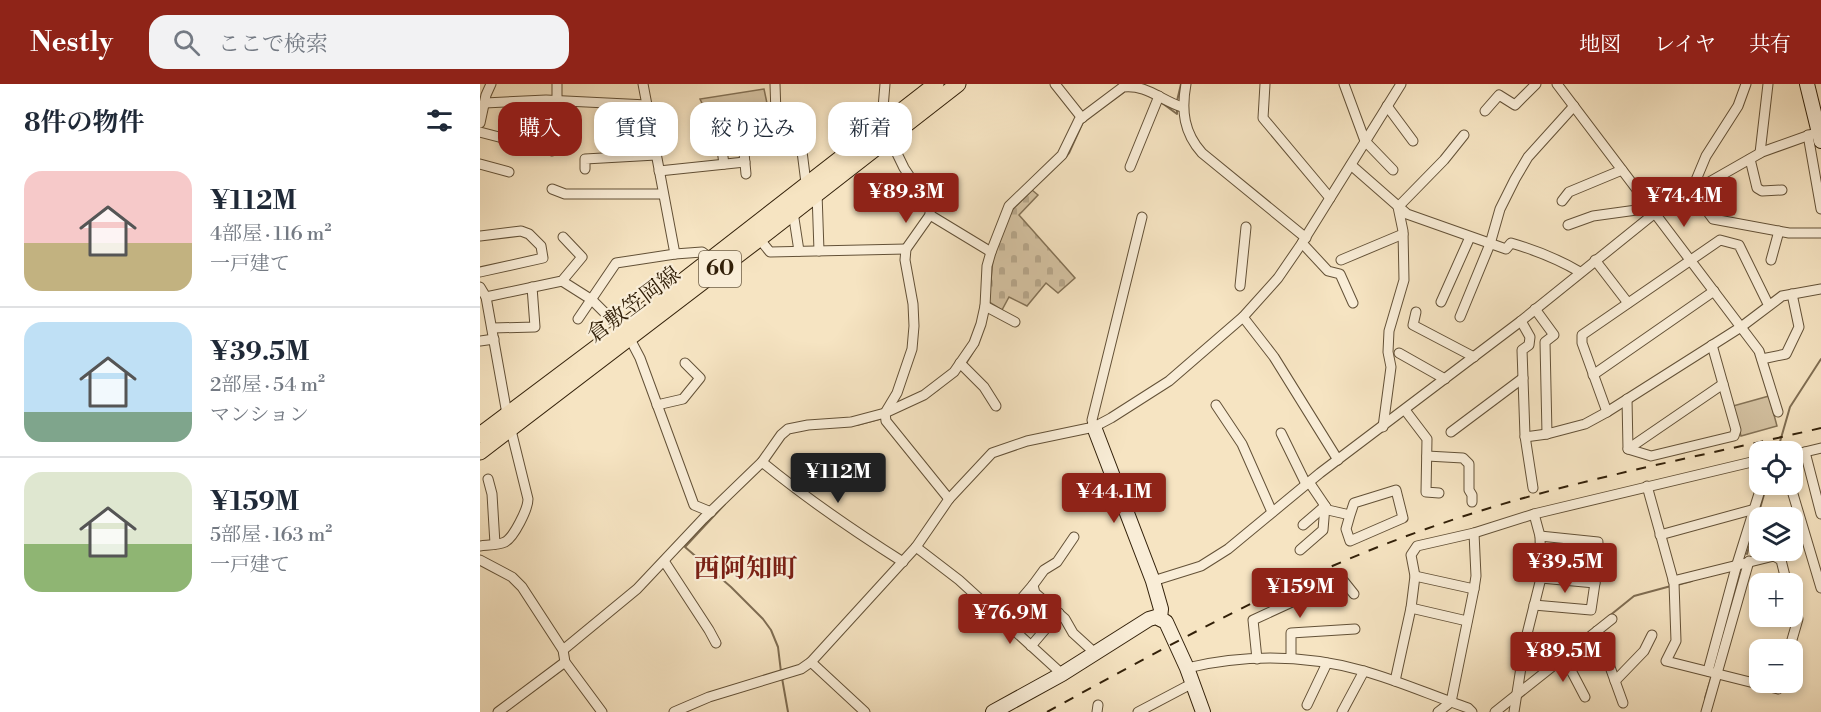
<!DOCTYPE html>
<html lang="ja">
<meta charset="utf-8">
<style>
:root{--surface:#fff;--page:#f2f2f3;--text:#1f2937;--muted:#747a83;--line:#e0e1e3;--accent:#8f2418}
body{margin:0;font-family:"Libre Bodoni","Noto Serif JP",serif;background:var(--page);color:var(--text);height:100vh;display:flex;flex-direction:column;font-size:22px;white-space:nowrap}
*{box-sizing:border-box;margin:0}
p{font-size:20px;color:var(--muted)}
.icon{flex:none;width:33px;height:33px;fill:none;stroke:currentColor;stroke-width:2;stroke-linecap:round;stroke-linejoin:round}
.map{position:relative;flex:1;overflow:hidden}
.details{display:flex;flex-direction:column;background:var(--surface);width:480px}
.details>*{flex:none}
.guide{position:absolute;left:18px;top:18px;width:570px;height:54px;display:flex;gap:12px}
.buttons{position:absolute;left:1269px;top:357px;display:grid;gap:12px}
.buttons a{display:grid;place-items:center;width:54px;height:54px;border-radius:12px;background:var(--surface);box-shadow:0 3px 9px #0003;font-size:30px}
.price{position:absolute;translate:-50% -51px;padding:0 14px;border-radius:6px;background:var(--accent);color:#fff;font-size:20px;line-height:39px;filter:drop-shadow(0 2px 3px #0008)}
.price::after{content:'';position:absolute;left:50%;top:36px;width:18px;height:14px;margin-left:-9px;background:inherit;clip-path:polygon(0 0,100% 0,50% 100%)}
.price.current{background:#222;color:#fff}
ul{padding:0;list-style:none}
li{display:flex;align-items:center;gap:18px;height:150px;padding:0 24px}
li+li{border-top:2px solid var(--line)}
li span{display:grid;place-items:center;flex:none;width:168px;height:120px;border-radius:18px;color:#555}
li>.icon{margin-inline-start:auto}
span .icon{width:72px;height:72px;fill:#fffc;stroke-width:1}
li b{font-size:26px}
h2{display:flex;justify-content:space-between;align-items:center;height:72px;padding:0 24px;font-size:26px}
.pill{padding:0 21px;border-radius:18px;background:var(--surface);box-shadow:0 3px 9px #0003;font-size:21px;line-height:54px}
.pill.current{background:var(--accent);color:#fff}
header{display:flex;align-items:center;gap:36px;box-sizing:border-box;height:84px;padding:0 30px;background:var(--accent);color:#fff}
header strong{font-size:28px}
nav{display:flex;gap:33px;margin-inline-start:auto;font-size:21px}
.search{width:420px;height:54px;background:var(--page);display:flex;align-items:center;gap:15px;box-sizing:border-box;padding:0 21px;border-radius:18px;color:var(--muted);font-size:22px}
main{display:flex;flex:1;min-height:0}
.map>svg:first-child{display:block}
</style>
<header>
<strong>Nestly</strong>
<div class="search"><svg class="icon" aria-label="search" viewBox="0 0 24 24"><circle cx="10" cy="10" r="6"/><path d="M15 15l6 6"/></svg>ここで検索</div>
<nav><a>地図</a><a>レイヤ</a><a>共有</a></nav>
</header>
<main>
<section class="details">
<h2>8件の物件<svg class="icon" aria-label="filters" viewBox="0 0 24 24"><path d="M4 7h16M4 17h16"/><circle cx="9" cy="7" r="2"/><circle cx="15" cy="17" r="2"/></svg></h2>
<ul>
<li><span style="background:linear-gradient(#f6c9c9 60%,#c2b280 0)"><svg class="icon" aria-label="home" viewBox="0 0 24 24"><path d="M3 11l9-7 9 7M6 9v11h12V9"/></svg></span><div><b>¥112M</b><p>4部屋 · 116 m²</p><p>一戸建て</p></div></li>
<li><span style="background:linear-gradient(#bfe0f5 75%,#7fa58c 0)"><svg class="icon" aria-label="home" viewBox="0 0 24 24"><path d="M3 11l9-7 9 7M6 9v11h12V9"/></svg></span><div><b>¥39.5M</b><p>2部屋 · 54 m²</p><p>マンション</p></div></li>
<li><span style="background:linear-gradient(#dfe7d0 60%,#8fb573 0)"><svg class="icon" aria-label="home" viewBox="0 0 24 24"><path d="M3 11l9-7 9 7M6 9v11h12V9"/></svg></span><div><b>¥159M</b><p>5部屋 · 163 m²</p><p>一戸建て</p></div></li>
</ul>
</section>
<div class="map">
<svg width="1341" height="628" viewBox="0 0 1341 628">
<defs>
<pattern id="cemetery-stones" width="16" height="16" patternUnits="userSpaceOnUse" patternTransform="scale(1.5)"><rect width="16" height="16" fill="#d5c3a3"/><path d="M2 7V4a2 2 0 0 1 4 0v3zM10 15v-3a2 2 0 0 1 4 0v3z" fill="#b7a78b"/></pattern>
</defs>
<rect width="100%" height="100%" fill="#f6e4c2"/>
<filter id="stains"><feTurbulence type="fractalNoise" baseFrequency=".00333" numOctaves="4"/><feColorMatrix values="0 0 0 0 .2 0 0 0 0 .09 0 0 0 0 .02 0 0 0 .5 -.17"/></filter>
<radialGradient id="worn" r=".72"><stop offset=".6" stop-color="#630" stop-opacity="0"/><stop offset="1" stop-color="#630" stop-opacity=".3"/></radialGradient>
<!-- cemetery -->
<path fill="url(#cemetery-stones)" stroke="#847256" stroke-width="1.5" d="M 552,106 L 558,111 L 539,131 L 595,194 L 578,209 L 566,199 L 547,222 L 529,213 L 522,226 L 509,218 L 513,174 L 529,129 Z"/>
<!-- park -->
<g fill="#d5c3a3" stroke="#847256" stroke-width="1.5">
<path d="M 284,5 L 288,24 L 231,38 L 220,15 Z"/>
<path d="M 1289,312 L 1297,342 L 1261,352 L 1253,322 Z"/>
</g>
<g fill="none" stroke-linecap="round" stroke-linejoin="round">
<!-- stream -->
<g stroke="#7f6d52" stroke-width="2">
<path d="M 697,17 L 701,0"/>
<path d="M 682,19 L 697,30 L 697,23"/>
<path d="M 615,29 L 644,8"/>
<path d="M 586,73 L 589,69 L 603,38"/>
<path d="M 485,281 L 498,260"/>
<path d="M 449,312 L 459,305"/>
<path d="M 377,341 L 403,334"/>
<path d="M 1297,368 L 1310,323 L 1341,275"/>
<path d="M 245,420 L 205,463 L 251,503 L 283,535 L 291,546 L 298,563 L 301,588"/>
<path d="M 1267,470 L 1287,400"/>
<path d="M 1197,501 L 1212,497"/>
<path d="M 1128,533 L 1154,512 L 1191,502"/>
<path d="M 1237,572 L 1259,494"/>
<path d="M 302,594 L 308,628"/>
<path d="M 1225,614 L 1231,594"/>
</g>
<defs>
<g id="street">
<path d="M 163,0 L 167,21"/>
<path d="M 295,0 L 296,30 L 317,28 L 326,99"/>
<path d="M 405,0 L 403,24 L 408,36 L 409,53 L 424,84 L 450,123 L 450,131 L 426,165 L 425,176 L 433,220 L 434,242 L 432,265 L 417,309 L 405,329 L 406,337 L 469,415"/>
<path d="M 575,0 L 602,34"/>
<path d="M 706,0 C 701,27 704,49 722,69 L 826,154"/>
<path d="M 785,0 L 783,34 L 850,114"/>
<path d="M 864,0 L 885,57 L 913,86"/>
<path d="M 1077,0 L 1279,267 L 1298,328"/>
<path d="M 77,17 L 77,0"/>
<path d="M 5,19 L 66,16 L 167,21 L 195,170"/>
<path d="M 907,22 L 933,57"/>
<path d="M 1005,27 L 1019,11 L 1035,21 L 1056,0"/>
<path d="M 261,37 L 266,90"/>
<path d="M 0,39 L 6,11 L 11,0"/>
<path d="M 239,44 L 244,80"/>
<path d="M 0,48 L 72,67"/>
<path d="M 1328,51 L 1341,125"/>
<path d="M 129,55 L 173,54"/>
<path d="M 1280,69 L 1288,0"/>
<path d="M 1270,75 L 1277,104 L 1282,107 L 1302,106"/>
<path d="M 0,80 L 29,88"/>
<path d="M 871,81 L 927,130 L 1026,165 L 1031,159 C 1055,166 1078,175 1100,188"/>
<path d="M 650,83 L 679,12"/>
<path d="M 105,85 L 105,75 L 176,71"/>
<path d="M 179,87 L 265,78"/>
<path d="M 72,105 L 85,110 L 183,110"/>
<path d="M 1211,108 L 1226,72 L 1258,22 L 1266,0"/>
<path d="M 1213,108 L 1233,135 L 1309,149 L 1341,149"/>
<path d="M 337,109 L 339,167"/>
<path d="M 1082,117 L 1089,108 L 1142,86"/>
<path d="M 313,128 L 319,167"/>
<path d="M 450,131 L 511,168"/>
<path d="M 1088,141 L 1113,132 L 1171,124"/>
<path d="M 0,152 L 41,147 L 49,150 L 61,162 L 63,174 L 0,188"/>
<path d="M 277,152 L 290,168 L 426,165"/>
<path d="M 822,159 L 848,187 L 860,190 L 873,219"/>
<path d="M 861,176 L 923,150"/>
<path d="M 1115,176 L 1148,219"/>
<path d="M 1291,176 L 1299,147"/>
<path d="M 82,197 L 112,216 L 149,253 L 160,274 L 214,421 L 231,428"/>
<path d="M 760,202 L 766,143"/>
<path d="M 0,203 L 6,213 L 27,330 L 48,415 C 48,425 34,453 25,458 C 18,461 8,461 0,462"/>
<path d="M 6,213 L 82,197 L 102,173 L 83,153"/>
<path d="M 961,218 L 990,153"/>
<path d="M 505,222 L 535,238"/>
<path d="M 1289,222 L 1259,161 L 1240,156 L 1102,251 L 1102,259 L 1127,328 L 1261,243 L 1302,212 L 1341,205"/>
<path d="M 1055,225 L 1074,251 L 1065,258 L 1067,350 L 1105,340 L 1127,328"/>
<path d="M 936,228 L 933,241 L 994,273"/>
<path d="M 763,233 L 794,273 L 858,376"/>
<path d="M 980,233 L 1010,160 L 1020,125 L 1035,95 L 1048,73 L 1094,22"/>
<path d="M 98,235 L 136,179 L 195,170 L 222,168 L 233,176"/>
<path d="M 1041,237 L 1050,253 L 1049,261 L 1042,266 L 1045,352 L 1053,404"/>
<path d="M 12,244 L 55,243 L 52,203"/>
<path d="M 0,257 L 14,255"/>
<path d="M 919,269 L 965,295"/>
<path d="M 1282,275 L 1306,270 L 1319,243 L 1312,210"/>
<path d="M 480,279 L 504,303 L 516,322"/>
<path d="M 1113,291 L 1234,207"/>
<path d="M 1147,315 L 1148,365 L 1171,372 L 1254,352 L 1256,346 L 1232,261"/>
<path d="M 177,321 L 203,315 L 220,294 L 205,279"/>
<path d="M 736,321 L 762,360 L 792,428"/>
<path d="M 925,326 L 947,355 L 946,408 L 959,409"/>
<path d="M 614,343 L 612,336 L 662,133"/>
<path d="M 903,343 L 911,283 L 908,268 L 909,247 L 924,196 L 923,147 L 918,123 L 964,76 L 984,51"/>
<path d="M 971,348 L 1043,294"/>
<path d="M 801,349 L 826,400"/>
<path d="M 1045,353 L 1067,350"/>
<path d="M 1148,365 L 1243,300"/>
<path d="M 1325,368 L 1341,430"/>
<path d="M 1312,371 L 1341,364"/>
<path d="M 947,372 L 983,374 L 989,380 L 989,406 L 992,411 L 992,418"/>
<path d="M 282,378 C 327,415 374,447 423,478"/>
<path d="M 8,395 L 12,410 L 15,460"/>
<path d="M 829,398 L 848,426 L 870,431 L 866,445 L 870,457 L 923,434 L 916,406 L 874,419 L 870,431"/>
<path d="M 1310,400 L 1341,504"/>
<path d="M 1167,402 L 1194,499 L 1196,557 L 1186,577 L 1298,605 L 1300,598"/>
<path d="M 639,407 L 671,395"/>
<path d="M 823,441 L 845,422"/>
<path d="M 1180,451 L 1275,425"/>
<path d="M 1060,452 L 1118,458 L 1115,499 L 1061,494"/>
<path d="M 594,453 L 577,478 L 564,486 L 553,501 L 555,509 L 585,535 L 593,549 L 616,570"/>
<path d="M 436,463 L 479,496 L 582,590"/>
<path d="M 820,466 L 843,446 L 845,422"/>
<path d="M 0,476 L 32,493 L 42,503 L 83,566 L 85,578 L 122,628"/>
<path d="M 184,477 L 229,546 L 236,559"/>
<path d="M 935,492 L 994,505"/>
<path d="M 673,497 L 721,482 L 748,465 L 840,389 L 1041,237 L 1175,129 L 1282,68 L 1341,47"/>
<path d="M 1193,497 L 1294,472 L 1301,476 L 1307,500"/>
<path d="M 1054,521 L 1111,526 L 1115,499"/>
<path d="M 931,524 L 987,537"/>
<path d="M 531,527 L 553,501"/>
<path d="M 1117,547 L 1143,619"/>
<path d="M 551,562 L 579,529"/>
<path d="M 83,566 L 157,505 L 223,435 L 282,378 L 301,351 L 308,345 L 328,341 L 371,338 L 405,329 L 444,311 L 474,288 L 494,259 L 501,240 L 505,222 L 507,182 L 511,168 L 529,122 L 582,71 L 599,36 L 643,3 C 666,0 682,17 702,23"/>
<path d="M 1309,566 L 1318,535 L 1312,517"/>
<path d="M 1084,573 L 1105,613"/>
<path d="M 811,574 L 811,549 L 875,545"/>
<path d="M 777,575 L 773,536 L 862,495 L 874,510"/>
<path d="M 331,578 L 385,628"/>
<path d="M 707,584 C 766,570 826,571 884,587 C 919,597 953,612 988,624 L 992,628"/>
<path d="M 1228,587 L 1257,480 L 1282,400"/>
<path d="M 915,597 L 931,524 L 935,492 L 931,471 L 937,462 L 994,449 L 1054,430 L 1280,376"/>
<path d="M 1135,597 L 1164,567 L 1172,551"/>
<path d="M 827,621 L 847,579"/>
<path d="M 18,628 L 85,578"/>
<path d="M 194,628 L 229,613 L 321,585 L 331,578 L 436,463 L 469,415 L 512,369 L 547,357 L 614,343 L 631,334 L 689,297 L 763,233 L 798,194 L 822,159 L 921,0"/>
<path d="M 617,628 L 618,621"/>
<path d="M 658,628 L 713,599"/>
<path d="M 862,628 L 884,587"/>
<path d="M 958,628 L 971,618 L 994,505 L 996,492 L 994,449"/>
<path d="M 1015,628 L 1132,535"/>
<path d="M 1034,628 L 1045,558 L 1061,494 L 1060,452 L 1054,430"/>
<path d="M 1226,628 L 1269,477"/>
</g>
<g id="secondary">
<path d="M 1327,0 L 1341,57"/>
<path d="M 614,343 L 673,497 L 681,525 L 680,534"/>
<path d="M 513,628 L 582,590 L 669,535 L 676,533 L 686,538 L 707,584 L 723,628"/>
</g>
<g id="primary">
<path d="M 0,351 L 141,245 L 456,0"/>
<path d="M 0,368 L 279,155 L 478,0"/>
</g>
</defs>
<!-- street casing -->
<use href="#street" stroke="#635137" stroke-width="11"/>
<!-- secondary casing -->
<use href="#secondary" stroke="#322009" stroke-width="16"/>
<!-- primary casing -->
<use href="#primary" stroke="#322009" stroke-width="17"/>
<!-- street -->
<use href="#street" stroke="#f9edd7" stroke-width="9"/>
<!-- secondary -->
<use href="#secondary" stroke="#f9edd7" stroke-width="14"/>
<!-- primary -->
<use href="#primary" stroke="#f6e4c2" stroke-width="15"/>
<!-- rail -->
<path stroke="#322009" stroke-width="2" stroke-dasharray="10 10" stroke-linecap="butt" d="M 567,628 C 691,560 813,492 946,445 C 1074,399 1209,375 1341,344"/>
</g>
<g text-anchor="middle" dominant-baseline="central" stroke-width="4.5" stroke-linejoin="round" paint-order="stroke">
<!-- shield labels -->
<rect fill="#f9edd7" stroke="#6e5e47" stroke-width="1.5" x="219" y="167" width="42" height="36" rx="4.5"/>
<g font-size="21" font-weight="bold" fill="#322009">
<text x="240" y="185">60</text>
</g>
<!-- street labels -->
<g font-size="22" fill="#322009" stroke="#f9edd7">
<text transform="translate(154 221) rotate(-37)">倉敷笠岡線</text>
</g>
<!-- quarter labels -->
<g font-size="26" font-weight="bold" fill="#7a1f14" stroke="#f9edd7">
<text x="266" y="485">西阿知町</text>
</g>
</g>
<rect width="100%" height="100%" filter="url(#stains)"/>
<rect width="100%" height="100%" fill="url(#worn)"/>
</svg>
<div class="buttons">
<a><svg class="icon" aria-label="locate" viewBox="0 0 24 24"><circle cx="12" cy="12" r="6"/><path d="M12 2v4M12 18v4M2 12h4M18 12h4"/></svg></a>
<a><svg class="icon" aria-label="layers" viewBox="0 0 24 24"><path d="M12 4l9 5-9 5-9-5zM3 14l9 5 9-5"/></svg></a>
<a>+</a>
<a>−</a>
</div>
<b class="price" style="left:426px;top:140px">¥89.3M</b>
<b class="price" style="left:1204px;top:144px">¥74.4M</b>
<b class="price current" style="left:358px;top:420px">¥112M</b>
<b class="price" style="left:634px;top:440px">¥44.1M</b>
<b class="price" style="left:1085px;top:510px">¥39.5M</b>
<b class="price" style="left:820px;top:535px">¥159M</b>
<b class="price" style="left:530px;top:561px">¥76.9M</b>
<b class="price" style="left:1083px;top:599px">¥89.5M</b>
<div class="guide">
<a class="pill current">購入</a>
<a class="pill">賃貸</a>
<a class="pill">絞り込み</a>
<a class="pill">新着</a>
</div>
</div>
</main>
